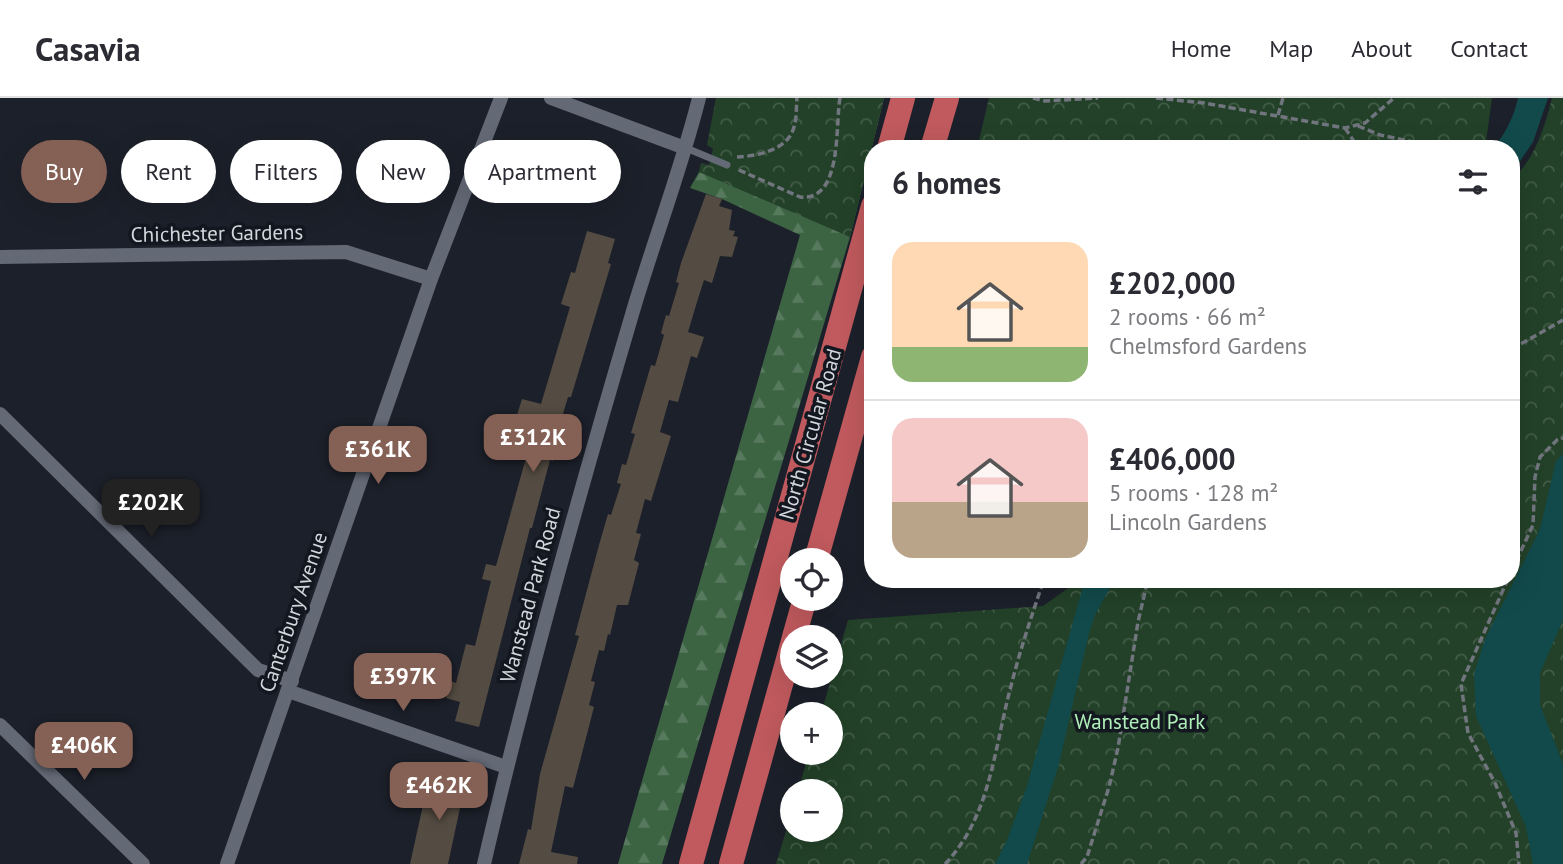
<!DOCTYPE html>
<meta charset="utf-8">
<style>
:root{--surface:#fff;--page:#f7f7f7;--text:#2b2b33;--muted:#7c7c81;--line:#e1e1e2;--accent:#856055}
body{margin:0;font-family:"PT Sans",sans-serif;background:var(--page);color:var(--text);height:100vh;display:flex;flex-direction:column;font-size:26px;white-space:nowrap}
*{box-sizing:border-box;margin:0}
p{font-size:23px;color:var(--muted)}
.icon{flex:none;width:38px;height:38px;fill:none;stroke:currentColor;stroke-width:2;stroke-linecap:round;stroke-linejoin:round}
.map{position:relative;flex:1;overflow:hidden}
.sheet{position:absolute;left:864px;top:42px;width:656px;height:448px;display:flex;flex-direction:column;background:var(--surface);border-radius:28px;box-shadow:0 7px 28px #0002}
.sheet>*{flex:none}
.hud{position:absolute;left:21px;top:42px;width:665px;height:63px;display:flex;gap:14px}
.fabs{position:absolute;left:780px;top:450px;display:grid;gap:14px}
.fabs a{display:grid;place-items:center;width:63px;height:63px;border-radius:50%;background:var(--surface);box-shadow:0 7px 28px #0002;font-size:35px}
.price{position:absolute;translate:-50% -60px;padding:0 16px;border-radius:14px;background:var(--accent);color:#fff;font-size:23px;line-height:46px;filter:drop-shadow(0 2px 4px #0008)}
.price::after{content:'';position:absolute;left:50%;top:42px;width:21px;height:16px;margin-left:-10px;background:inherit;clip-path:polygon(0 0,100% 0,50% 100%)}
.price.on{background:#222;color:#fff}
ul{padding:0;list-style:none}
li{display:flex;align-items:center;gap:21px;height:175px;padding:0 28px}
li+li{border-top:2px solid var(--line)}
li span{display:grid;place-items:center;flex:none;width:196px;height:140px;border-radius:21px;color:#555}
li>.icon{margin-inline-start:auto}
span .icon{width:84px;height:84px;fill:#fffc;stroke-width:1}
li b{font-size:30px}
h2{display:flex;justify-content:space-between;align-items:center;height:84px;padding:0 28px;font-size:30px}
.chip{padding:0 24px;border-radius:32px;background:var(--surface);box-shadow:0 7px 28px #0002;font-size:24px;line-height:63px}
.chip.on{background:var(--accent);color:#fff}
header{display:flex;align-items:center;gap:42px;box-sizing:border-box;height:98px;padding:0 35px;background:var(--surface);border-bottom:2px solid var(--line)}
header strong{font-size:33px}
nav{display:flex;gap:38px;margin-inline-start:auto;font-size:24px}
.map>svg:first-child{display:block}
</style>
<header>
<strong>Casavia</strong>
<nav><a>Home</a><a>Map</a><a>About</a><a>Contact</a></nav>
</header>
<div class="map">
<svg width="1563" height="766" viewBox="0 0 1563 766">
<defs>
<pattern id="forest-firs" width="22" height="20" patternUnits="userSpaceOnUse" patternTransform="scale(1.75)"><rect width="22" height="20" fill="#3c6443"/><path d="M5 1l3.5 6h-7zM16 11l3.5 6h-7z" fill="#57795e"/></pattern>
<pattern id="park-crowns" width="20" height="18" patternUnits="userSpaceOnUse" patternTransform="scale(1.75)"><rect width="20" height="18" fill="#234128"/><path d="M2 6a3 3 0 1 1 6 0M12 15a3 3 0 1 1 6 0" fill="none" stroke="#425c47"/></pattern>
</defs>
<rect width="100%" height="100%" fill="#1c202a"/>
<!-- forest -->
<path fill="url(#forest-firs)" d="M 884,0 L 850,139 L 662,766 L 618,766 L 800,137 L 722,101 L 690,90 L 699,74 L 724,76 Z"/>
<!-- park -->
<g fill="url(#park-crowns)">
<path d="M 716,0 L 884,0 L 850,139 L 699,74 L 701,65 L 709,67 L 713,51 L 707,47 Z"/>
<path d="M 989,0 L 1492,0 L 1485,51 L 977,51 Z"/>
<path d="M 1552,0 L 1563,0 L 1563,766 L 776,766 L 793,710 L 793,732 L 831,732 L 831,693 L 798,693 L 809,655 L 831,654 L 831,616 L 821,616 L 848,522 L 1043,508 L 1081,481 L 1512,481 L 1512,80 C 1534,65 1546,25 1552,0 Z"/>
</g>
<!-- water -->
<g fill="#124a4b">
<path d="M 1518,0 L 1548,0 L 1533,44 L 1512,75 L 1512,51 L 1493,51 C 1505,36 1514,19 1518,0 Z"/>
<path d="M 1563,356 L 1563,522 L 1540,575 L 1540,607 L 1563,666 L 1563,766 L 1533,766 L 1526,729 L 1476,618 L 1474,576 L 1485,541 L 1540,431 L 1556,363 Z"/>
<path d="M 1085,481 L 1115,481 L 1095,517 L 1089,535 L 1059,666 L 1027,766 L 995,766 L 1007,742 L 1027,688 Z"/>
</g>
<!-- building -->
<g fill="#544c42">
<path d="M 706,96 L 722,101 L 719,108 L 732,112 L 729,132 L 735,133 L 733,138 L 738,139 L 732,159 L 720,158 L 712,185 L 704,182 L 697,204 L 688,234 L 704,239 L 697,260 L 691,258 L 678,304 L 669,302 L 660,334 L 671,338 L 651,403 L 645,401 L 636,435 L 641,436 L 634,462 L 639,465 L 628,507 L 617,507 L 610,537 L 608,536 L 604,553 L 599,552 L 591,583 L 595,584 L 589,607 L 594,609 L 573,690 L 565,688 L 551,754 L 578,759 L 577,766 L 519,766 L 528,731 L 531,732 L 540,676 L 579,538 L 575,537 L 599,447 L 608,416 L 611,417 L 621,386 L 617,385 L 622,366 L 626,367 L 635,336 L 631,335 L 651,267 L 655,268 L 664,237 L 661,235 L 666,217 L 669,218 L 679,185 L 676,184 L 681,165 Z"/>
<path d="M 587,133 L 615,141 L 608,165 L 611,166 L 571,299 L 568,299 L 560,326 L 563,327 L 553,363 L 550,362 L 532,430 L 530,430 L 479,629 L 455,623 L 460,604 L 446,600 L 451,583 L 456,585 L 466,546 L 475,548 L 491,483 L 482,481 L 486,466 L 496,468 L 532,338 L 512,333 L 522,301 L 541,306 L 570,209 L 561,206 L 571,174 L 575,175 Z"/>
<path d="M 443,671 L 464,676 L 461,695 L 463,696 L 448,766 L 410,766 L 425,698 L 434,700 Z"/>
</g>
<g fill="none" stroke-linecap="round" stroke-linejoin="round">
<!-- path -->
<g stroke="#71757e" stroke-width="3.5" stroke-dasharray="7 3.5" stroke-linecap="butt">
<path d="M 1033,0 L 1045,3 L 1098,0"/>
<path d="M 1156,0 L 1204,5 L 1345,30 L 1365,25 L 1394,0"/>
<path d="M 1278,17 L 1283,0"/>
<path d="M 1358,28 L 1380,37 L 1447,51"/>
<path d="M 1345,30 L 1359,51"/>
<path d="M 737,59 C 758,58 788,52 794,29 C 797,20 796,9 797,0"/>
<path d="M 739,72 L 800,99 C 843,104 835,26 840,0"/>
<path d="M 1512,251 L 1563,222"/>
<path d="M 1512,472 L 1533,427 L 1535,379 L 1540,359 L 1557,342 L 1563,340"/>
<path d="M 1508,481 L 1461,586 L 1468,635 L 1495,685 L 1516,735 L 1519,766"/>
<path d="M 945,766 C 991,718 994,650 1011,588 C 1020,552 1032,517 1044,481"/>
<path d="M 1081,766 L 1087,759 L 1109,689 L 1118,650 L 1138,524 L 1148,481"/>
</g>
<!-- service -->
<path stroke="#636975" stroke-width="7" d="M 686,50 L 727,67"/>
<!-- minor -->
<g stroke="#636975" stroke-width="14">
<path d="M 551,0 L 685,50"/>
<path d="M 0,159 L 346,154 L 431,181"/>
<path d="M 0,316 L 258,572 L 292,583"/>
<path d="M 288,593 L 506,669"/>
<path d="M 0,627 L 143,766"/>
<path d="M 227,766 L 431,181 L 501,0"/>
<path d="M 484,766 C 527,580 579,396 633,213 C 654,142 681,72 699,0"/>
</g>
<!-- trunk -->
<g stroke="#c05a5e" stroke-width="24">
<path d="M 889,51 L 903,0"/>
<path d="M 932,51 L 947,0"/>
<path d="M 816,462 L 873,259"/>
<path d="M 794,539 L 805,500"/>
<path d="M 691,766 L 873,108"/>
<path d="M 731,766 L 793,543"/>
</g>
</g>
<g text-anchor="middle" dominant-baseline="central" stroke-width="7" stroke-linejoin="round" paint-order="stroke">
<!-- street labels -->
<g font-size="21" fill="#d3d6dd" stroke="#131720">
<text transform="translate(217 135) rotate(-1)">Chichester Gardens</text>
<text transform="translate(810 336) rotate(-74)">North Circular Road</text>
<text transform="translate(530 497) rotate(-75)">Wanstead Park Road</text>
<text transform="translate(293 514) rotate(-71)">Canterbury Avenue</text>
</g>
<!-- park labels -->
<g font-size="21" fill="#aff0b9" stroke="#131720">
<text x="1140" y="623">Wanstead Park</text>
</g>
</g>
</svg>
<div class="fabs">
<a><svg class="icon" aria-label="locate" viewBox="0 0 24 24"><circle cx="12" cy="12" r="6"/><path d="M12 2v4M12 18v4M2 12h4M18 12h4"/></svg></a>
<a><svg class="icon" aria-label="layers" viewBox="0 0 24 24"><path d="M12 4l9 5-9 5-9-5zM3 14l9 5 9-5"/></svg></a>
<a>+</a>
<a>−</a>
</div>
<b class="price" style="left:533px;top:376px">£312K</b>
<b class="price" style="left:378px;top:388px">£361K</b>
<b class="price on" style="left:151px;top:441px">£202K</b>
<b class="price" style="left:403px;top:615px">£397K</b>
<b class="price" style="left:84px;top:684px">£406K</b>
<b class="price" style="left:439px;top:724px">£462K</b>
<div class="hud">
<a class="chip on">Buy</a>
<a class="chip">Rent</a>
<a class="chip">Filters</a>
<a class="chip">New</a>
<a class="chip">Apartment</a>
</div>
<section class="sheet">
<h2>6 homes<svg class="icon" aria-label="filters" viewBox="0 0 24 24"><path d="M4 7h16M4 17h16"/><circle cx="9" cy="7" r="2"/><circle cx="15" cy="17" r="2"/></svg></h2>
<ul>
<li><span style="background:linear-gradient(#ffd9b3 75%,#8fb573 0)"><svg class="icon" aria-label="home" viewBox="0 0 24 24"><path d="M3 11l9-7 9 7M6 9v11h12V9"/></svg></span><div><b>£202,000</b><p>2 rooms · 66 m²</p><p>Chelmsford Gardens</p></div></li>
<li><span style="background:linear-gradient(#f6c9c9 60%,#b9a48a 0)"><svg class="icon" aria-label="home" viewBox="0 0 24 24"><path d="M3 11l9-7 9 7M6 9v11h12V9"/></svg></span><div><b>£406,000</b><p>5 rooms · 128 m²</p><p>Lincoln Gardens</p></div></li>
</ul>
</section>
</div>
